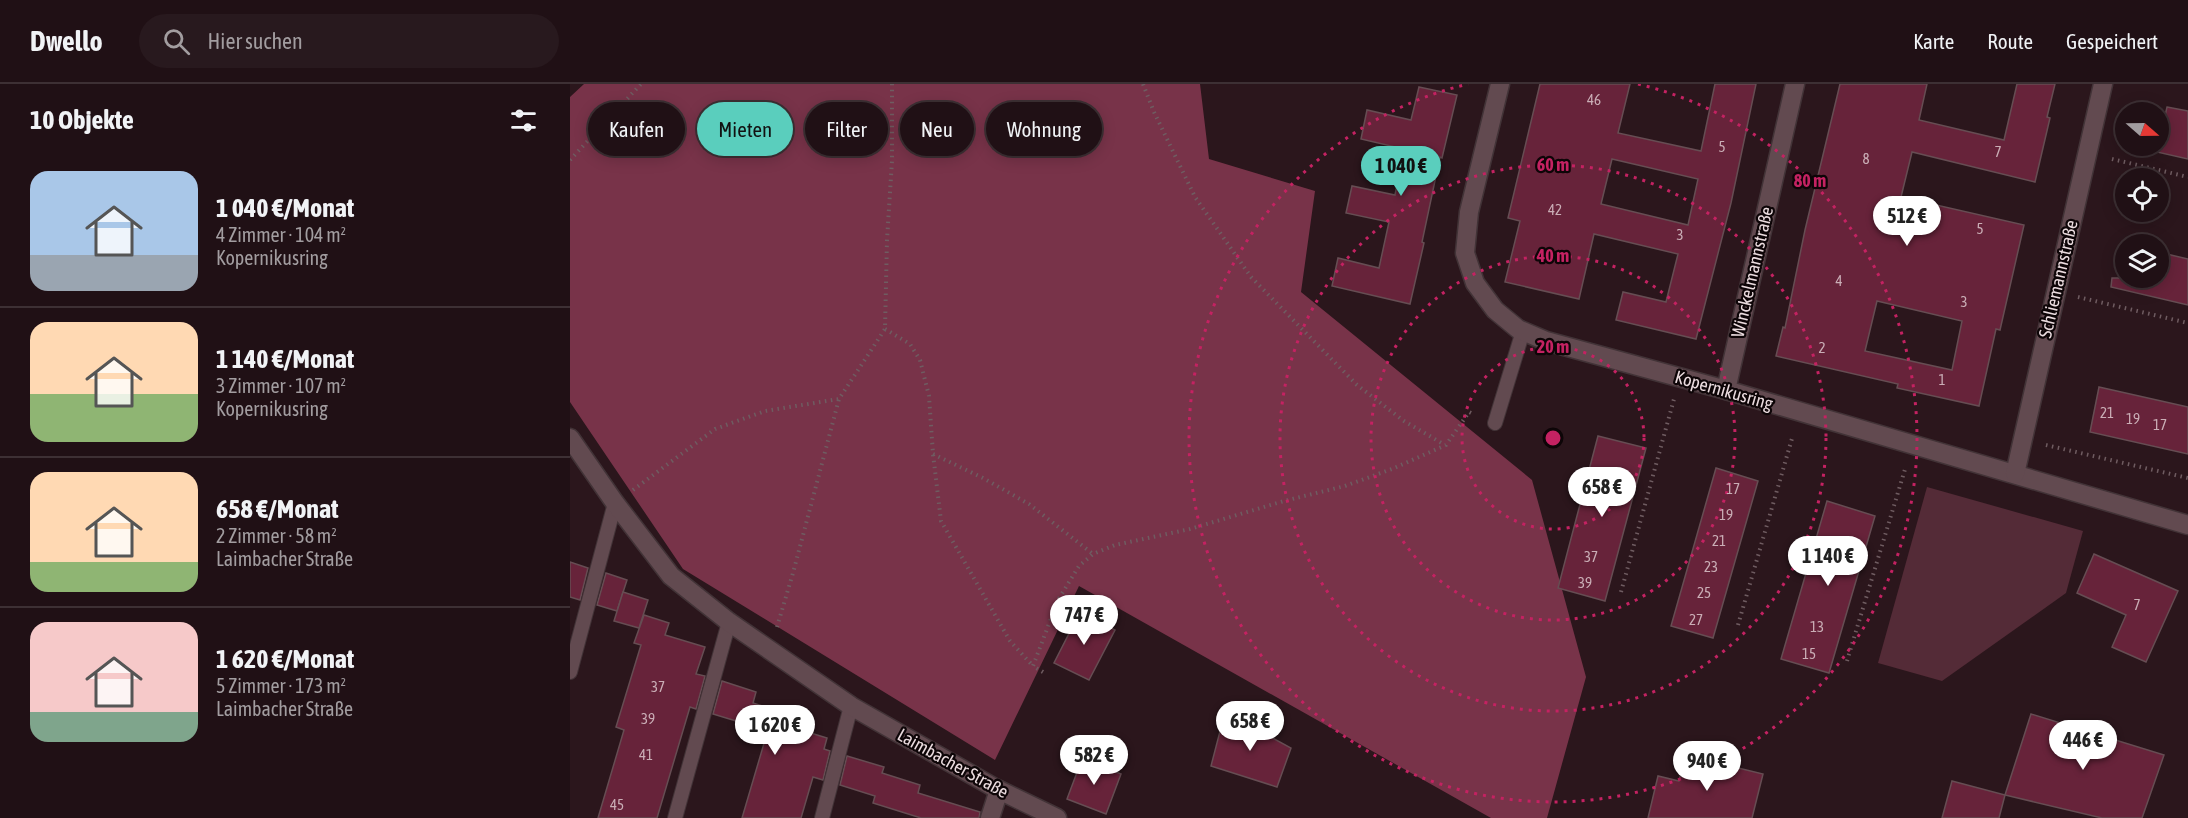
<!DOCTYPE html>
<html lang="de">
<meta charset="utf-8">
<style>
:root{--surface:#201015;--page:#28191e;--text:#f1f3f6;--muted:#a29da0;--line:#3d3034;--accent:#5acebd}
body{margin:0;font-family:"Asap Condensed",sans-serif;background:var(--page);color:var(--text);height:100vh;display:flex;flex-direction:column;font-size:22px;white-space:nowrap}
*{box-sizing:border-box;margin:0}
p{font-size:20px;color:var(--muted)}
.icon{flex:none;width:33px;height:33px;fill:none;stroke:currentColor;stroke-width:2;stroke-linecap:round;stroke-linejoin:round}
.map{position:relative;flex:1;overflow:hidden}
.details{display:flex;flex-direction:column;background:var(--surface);width:570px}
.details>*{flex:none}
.banner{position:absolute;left:18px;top:18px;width:570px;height:54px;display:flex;gap:12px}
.needle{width:39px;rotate:110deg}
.tools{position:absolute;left:1545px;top:18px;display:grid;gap:12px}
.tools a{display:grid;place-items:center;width:54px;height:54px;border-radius:50%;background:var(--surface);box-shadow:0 3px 15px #0003,0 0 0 2px var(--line);font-size:30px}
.price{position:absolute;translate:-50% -51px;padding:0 14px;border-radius:21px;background:#fff;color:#222;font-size:20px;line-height:39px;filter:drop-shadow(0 2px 3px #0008)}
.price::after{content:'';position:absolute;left:50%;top:36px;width:18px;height:14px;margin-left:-9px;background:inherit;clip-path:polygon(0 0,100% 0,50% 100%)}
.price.on{background:var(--accent);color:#111}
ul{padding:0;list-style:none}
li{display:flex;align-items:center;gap:18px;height:150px;padding:0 30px}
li+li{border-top:2px solid var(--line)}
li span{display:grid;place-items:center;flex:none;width:168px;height:120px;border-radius:18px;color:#555}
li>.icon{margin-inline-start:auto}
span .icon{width:72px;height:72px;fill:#fffc;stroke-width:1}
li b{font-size:26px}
h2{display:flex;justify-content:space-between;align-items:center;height:72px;padding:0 30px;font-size:26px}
.pill{padding:0 21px;border-radius:27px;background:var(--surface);box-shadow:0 3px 15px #0003,0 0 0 2px var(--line);font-size:21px;line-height:54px}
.pill.on{background:var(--accent);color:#111}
header{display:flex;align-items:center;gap:36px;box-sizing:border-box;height:84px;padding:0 30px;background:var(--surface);border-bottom:2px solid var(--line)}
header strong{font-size:28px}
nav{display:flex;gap:33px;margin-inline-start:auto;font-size:21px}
.search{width:420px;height:54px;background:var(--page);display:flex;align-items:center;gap:15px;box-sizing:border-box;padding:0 21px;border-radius:33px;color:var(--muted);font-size:22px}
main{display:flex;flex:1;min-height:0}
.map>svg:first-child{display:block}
</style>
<header>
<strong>Dwello</strong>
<div class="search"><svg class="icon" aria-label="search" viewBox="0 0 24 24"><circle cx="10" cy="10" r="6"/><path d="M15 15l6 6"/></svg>Hier suchen</div>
<nav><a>Karte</a><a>Route</a><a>Gespeichert</a></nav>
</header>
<main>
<section class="details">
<h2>10 Objekte<svg class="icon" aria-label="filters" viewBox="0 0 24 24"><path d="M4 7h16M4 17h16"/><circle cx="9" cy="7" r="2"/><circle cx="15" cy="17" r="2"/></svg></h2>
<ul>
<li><span style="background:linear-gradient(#a9c7e8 70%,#9aa5b1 0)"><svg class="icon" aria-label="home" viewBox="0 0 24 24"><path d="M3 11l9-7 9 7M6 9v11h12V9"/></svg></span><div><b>1 040 €/Monat</b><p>4 Zimmer · 104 m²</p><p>Kopernikusring</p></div></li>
<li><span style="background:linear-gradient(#ffd9b3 60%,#8fb573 0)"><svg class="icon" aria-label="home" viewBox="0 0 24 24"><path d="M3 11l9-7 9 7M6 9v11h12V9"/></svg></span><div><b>1 140 €/Monat</b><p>3 Zimmer · 107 m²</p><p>Kopernikusring</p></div></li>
<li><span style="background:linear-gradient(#ffd9b3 75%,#8fb573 0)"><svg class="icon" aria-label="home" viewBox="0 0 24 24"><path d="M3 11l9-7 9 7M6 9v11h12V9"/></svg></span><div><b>658 €/Monat</b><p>2 Zimmer · 58 m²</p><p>Laimbacher Straße</p></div></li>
<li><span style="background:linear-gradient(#f6c9c9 75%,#7fa58c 0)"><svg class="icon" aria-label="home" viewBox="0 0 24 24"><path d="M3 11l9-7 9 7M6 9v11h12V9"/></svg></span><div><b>1 620 €/Monat</b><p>5 Zimmer · 173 m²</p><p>Laimbacher Straße</p></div></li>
</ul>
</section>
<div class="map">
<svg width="1618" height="734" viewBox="0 0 1618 734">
<rect width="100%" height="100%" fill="#2b161c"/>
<!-- green -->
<path fill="#542b37" d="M 1357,403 L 1513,447 L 1496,509 L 1372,597 L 1308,579 Z"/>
<!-- forest -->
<path fill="#783349" d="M 14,0 L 630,0 L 639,75 L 745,107 L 731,208 L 962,396 L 1016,593 L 977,734 L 921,734 L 509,502 L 425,676 L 113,485 L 0,318 L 0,13 Z"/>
<!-- building -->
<g fill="#67233a" stroke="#664d53" stroke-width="1.5" fill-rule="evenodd">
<path d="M 970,0 L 1060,0 L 1048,49 L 1131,67 L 1145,0 L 1186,0 L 1161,119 L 1126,255 L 1046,236 L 1053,208 L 1096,218 L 1108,170 L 1024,150 L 1009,215 L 935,198 L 950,137 L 938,134 ZM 1042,75 L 1128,95 L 1118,141 L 1031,120 Z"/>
<path d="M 1270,0 L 1357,0 L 1349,36 L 1434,56 L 1447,0 L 1485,0 L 1477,33 L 1480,34 L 1465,98 L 1342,68 L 1331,113 L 1454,141 L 1430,246 L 1426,245 L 1409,322 L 1327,304 L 1328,300 L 1206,272 L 1213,243 L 1215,244 L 1235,146 ZM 1307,217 L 1392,237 L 1382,286 L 1295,267 Z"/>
<path d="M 849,3 L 887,11 L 872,74 L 870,73 L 852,158 L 854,159 L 840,220 L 762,202 L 768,174 L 809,184 L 819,138 L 776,129 L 782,102 L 825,111 L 834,65 L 791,55 L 797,26 L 841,36 Z"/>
<path d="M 1597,23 L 1618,27 L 1618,75 L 1587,68 Z"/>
<path d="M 1588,168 L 1618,175 L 1618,221 L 1541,203 L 1542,194 L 1588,194 Z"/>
<path d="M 1529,303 L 1618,323 L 1618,370 L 1520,348 Z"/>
<path d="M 1028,352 L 1076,364 L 1035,517 L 988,504 Z"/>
<path d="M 1146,384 L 1188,397 L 1143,554 L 1101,542 Z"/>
<path d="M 1257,417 L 1305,432 L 1259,589 L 1211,575 Z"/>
<path d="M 1524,470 L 1608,507 L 1576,578 L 1542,563 L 1556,531 L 1507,509 Z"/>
<path d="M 0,478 L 18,484 L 10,516 L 0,513 Z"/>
<path d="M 36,489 L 57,496 L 47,527 L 27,521 Z"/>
<path d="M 53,508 L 78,516 L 69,544 L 44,537 Z"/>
<path d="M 510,528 L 545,546 L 519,596 L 484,579 Z"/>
<path d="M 74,531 L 99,539 L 95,551 L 135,563 L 126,590 L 135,592 L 126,625 L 120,623 L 87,734 L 28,734 L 54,646 L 46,643 L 71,561 L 64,559 Z"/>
<path d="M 152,597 L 186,608 L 183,619 L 221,631 L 218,642 L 257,654 L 254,665 L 260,667 L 253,696 L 243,693 L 231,734 L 172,734 L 195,656 L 173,650 L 180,627 L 176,640 L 143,630 Z"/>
<path d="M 655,628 L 721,664 L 707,703 L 641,682 Z"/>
<path d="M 1461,630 L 1594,671 L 1572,734 L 1532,734 L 1435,711 Z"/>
<path d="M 1115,671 L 1193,690 L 1182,734 L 1078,734 L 1088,692 L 1109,697 Z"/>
<path d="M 277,672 L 314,683 L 312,689 L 350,701 L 348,709 L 410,728 L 409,734 L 351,734 L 303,719 L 305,712 L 270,701 Z"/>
<path d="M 512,675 L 551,690 L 536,730 L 497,715 Z"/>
<path d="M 1382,697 L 1435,711 L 1429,734 L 1372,734 Z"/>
</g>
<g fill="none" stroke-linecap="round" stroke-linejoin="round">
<defs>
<g id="service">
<path d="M 925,339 L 953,247"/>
<path d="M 0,588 L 45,419"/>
<path d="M 105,734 L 159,538"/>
<path d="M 252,734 L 281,622"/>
</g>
<g id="minor">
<path d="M 930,0 L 899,128 L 895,169 L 905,199 L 925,226 L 948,245 L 976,257 L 1156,306 L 1618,441"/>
<path d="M 1156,306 L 1225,0"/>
<path d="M 0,354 L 45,419 L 101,492 L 159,538 L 281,622 L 425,704 L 487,734"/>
<path d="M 1445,390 L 1533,0"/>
<path d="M 420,734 L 429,706"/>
</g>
</defs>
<!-- service casing -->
<use href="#service" stroke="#423337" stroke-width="16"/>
<!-- minor casing -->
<use href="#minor" stroke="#423337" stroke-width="21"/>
<!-- path -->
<g stroke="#6f5c61" stroke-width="4" stroke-dasharray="1.5 4.5" stroke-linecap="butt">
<path d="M 573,0 L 584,28 L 625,113 L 681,193 L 787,301 L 834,337 L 875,361"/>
<path d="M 1542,75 L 1618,93"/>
<path d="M 0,76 L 71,0"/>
<path d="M 1508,213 L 1618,239"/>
<path d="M 315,245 L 340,260 L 350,276 L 359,312 L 363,370 L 371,437 L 440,557 L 463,582"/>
<path d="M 1476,361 L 1618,394"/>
<path d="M 363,370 L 413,394 L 459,420 L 523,470"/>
<path d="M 63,406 L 145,345 L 195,327 L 269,315"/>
<path d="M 1051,508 L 1104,315"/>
<path d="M 1168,541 L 1223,351"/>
<path d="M 207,543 L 223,489 L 269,315 L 315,245 L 317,156 L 322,77 L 322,0"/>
<path d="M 1277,577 L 1336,382"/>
<path d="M 473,588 L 463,582 L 488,516 L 509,482 L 523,470 L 545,461 L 620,445 L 714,417 L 775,402 L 822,385 L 876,361 L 899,328 L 905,331"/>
</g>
<!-- service -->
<use href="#service" stroke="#624a50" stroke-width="14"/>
<!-- minor -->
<use href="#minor" stroke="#624a50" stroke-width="18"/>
</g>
<!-- distance rings -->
<g fill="none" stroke="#c42262" stroke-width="3" stroke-dasharray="3 6">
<circle cx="983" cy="354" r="91"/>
<circle cx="983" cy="354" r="182"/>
<circle cx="983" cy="354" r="273"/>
<path d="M1068 0A364 364 0 1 1 898 0"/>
</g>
<g text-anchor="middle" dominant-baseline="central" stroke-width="4.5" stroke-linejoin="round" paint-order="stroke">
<!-- number labels -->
<g font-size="15" fill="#caaeb6">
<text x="1024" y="15">46</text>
<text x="1152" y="62">5</text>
<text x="1428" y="67">7</text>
<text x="1296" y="74">8</text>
<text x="985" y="125">42</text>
<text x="1410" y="144">5</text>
<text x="1110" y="150">3</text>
<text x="1269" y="196">4</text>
<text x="1394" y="217">3</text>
<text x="1252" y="263">2</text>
<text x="1372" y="295">1</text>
<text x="1537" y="328">21</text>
<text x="1563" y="334">19</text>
<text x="1590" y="340">17</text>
<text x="1163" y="404">17</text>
<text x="1156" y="430">19</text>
<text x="1149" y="456">21</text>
<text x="1021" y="472">37</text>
<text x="1141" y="482">23</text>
<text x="1015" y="498">39</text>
<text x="1134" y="508">25</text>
<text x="1567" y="520">7</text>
<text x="1126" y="535">27</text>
<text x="1247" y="542">13</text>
<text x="1239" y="569">15</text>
<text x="88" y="602">37</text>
<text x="78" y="634">39</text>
<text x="76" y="670">41</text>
<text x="47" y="720">45</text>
</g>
<!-- street labels -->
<g font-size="18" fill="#ebdcdf" stroke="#0d0507">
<text transform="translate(1182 188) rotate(-77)">Winckelmannstraße</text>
<text transform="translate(1488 195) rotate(-77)">Schliemannstraße</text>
<text transform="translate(1154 306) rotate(16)">Kopernikusring</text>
<text transform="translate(383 679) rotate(29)">Laimbacher Straße</text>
</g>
</g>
<circle cx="983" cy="354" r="9" fill="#c42262" stroke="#0d0507" stroke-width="3"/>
<g font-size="18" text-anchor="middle" font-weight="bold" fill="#c42262" stroke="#0d0507" stroke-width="4.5" stroke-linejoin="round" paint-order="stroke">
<text x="983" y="87">60 m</text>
<text x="1240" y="103">80 m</text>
<text x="983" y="178">40 m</text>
<text x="983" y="269">20 m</text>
</g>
</svg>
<div class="tools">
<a><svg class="needle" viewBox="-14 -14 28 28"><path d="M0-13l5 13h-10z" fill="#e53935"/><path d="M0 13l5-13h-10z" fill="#a29da0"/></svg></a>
<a><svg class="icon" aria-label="locate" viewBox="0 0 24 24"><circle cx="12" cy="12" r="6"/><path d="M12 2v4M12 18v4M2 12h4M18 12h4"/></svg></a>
<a><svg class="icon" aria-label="layers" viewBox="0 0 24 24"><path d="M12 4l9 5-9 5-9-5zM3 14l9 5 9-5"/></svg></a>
</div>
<b class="price on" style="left:831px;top:113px">1 040 €</b>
<b class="price" style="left:1337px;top:163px">512 €</b>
<b class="price" style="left:1032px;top:434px">658 €</b>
<b class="price" style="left:1258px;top:503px">1 140 €</b>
<b class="price" style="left:514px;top:562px">747 €</b>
<b class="price" style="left:680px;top:668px">658 €</b>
<b class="price" style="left:205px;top:672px">1 620 €</b>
<b class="price" style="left:1513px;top:687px">446 €</b>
<b class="price" style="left:524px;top:702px">582 €</b>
<b class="price" style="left:1137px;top:708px">940 €</b>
<div class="banner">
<a class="pill">Kaufen</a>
<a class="pill on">Mieten</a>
<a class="pill">Filter</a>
<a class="pill">Neu</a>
<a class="pill">Wohnung</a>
</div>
</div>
</main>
